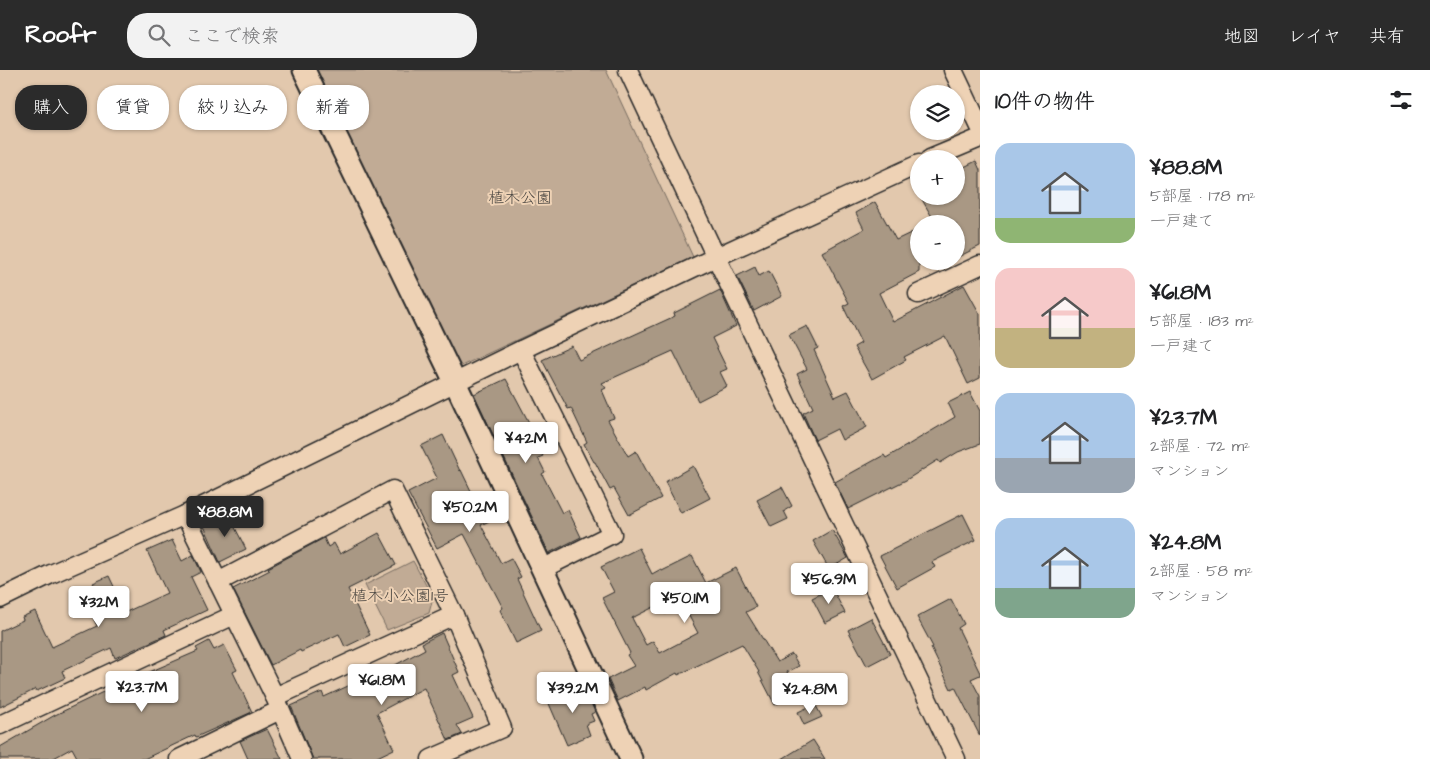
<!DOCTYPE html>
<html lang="ja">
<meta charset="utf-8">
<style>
:root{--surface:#fff;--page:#f2f2f2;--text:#202124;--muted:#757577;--accent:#2b2b2b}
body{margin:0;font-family:"Architects Daughter","Klee One",sans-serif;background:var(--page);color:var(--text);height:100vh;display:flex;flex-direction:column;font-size:19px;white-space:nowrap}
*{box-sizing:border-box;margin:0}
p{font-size:16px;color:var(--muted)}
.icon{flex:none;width:28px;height:28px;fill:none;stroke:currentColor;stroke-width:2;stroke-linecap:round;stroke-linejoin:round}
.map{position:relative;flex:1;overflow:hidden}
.panel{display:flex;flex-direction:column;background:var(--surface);width:450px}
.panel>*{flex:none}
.top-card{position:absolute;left:15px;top:15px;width:475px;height:45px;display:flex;gap:10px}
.buttons{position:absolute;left:910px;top:15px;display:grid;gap:10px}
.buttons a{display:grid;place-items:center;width:55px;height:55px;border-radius:50%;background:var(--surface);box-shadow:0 1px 4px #0004;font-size:25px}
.price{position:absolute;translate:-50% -42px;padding:0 11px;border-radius:5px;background:#fff;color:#222;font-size:16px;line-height:32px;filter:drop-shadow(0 1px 2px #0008)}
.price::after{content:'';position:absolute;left:50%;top:30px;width:15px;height:11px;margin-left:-8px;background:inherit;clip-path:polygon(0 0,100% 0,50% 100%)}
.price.on{background:var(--accent);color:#fff}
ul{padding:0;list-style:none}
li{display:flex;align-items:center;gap:15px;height:125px;padding:0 15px}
li span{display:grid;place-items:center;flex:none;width:140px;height:100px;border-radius:15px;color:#555}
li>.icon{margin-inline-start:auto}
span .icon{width:60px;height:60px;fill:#fffc;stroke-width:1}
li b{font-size:21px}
h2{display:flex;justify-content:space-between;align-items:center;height:60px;padding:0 15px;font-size:21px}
.tag{padding:0 18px;border-radius:20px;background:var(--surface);box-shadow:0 1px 4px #0004;font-size:18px;line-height:45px}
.tag.on{background:var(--accent);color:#fff}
header{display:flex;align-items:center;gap:30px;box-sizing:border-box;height:70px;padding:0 25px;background:var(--accent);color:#fff}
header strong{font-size:24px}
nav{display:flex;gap:28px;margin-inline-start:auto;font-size:18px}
.search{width:350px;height:45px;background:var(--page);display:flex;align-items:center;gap:12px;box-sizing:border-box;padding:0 18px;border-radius:20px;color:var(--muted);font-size:19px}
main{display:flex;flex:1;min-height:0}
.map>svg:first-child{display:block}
</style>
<header>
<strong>Roofr</strong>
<div class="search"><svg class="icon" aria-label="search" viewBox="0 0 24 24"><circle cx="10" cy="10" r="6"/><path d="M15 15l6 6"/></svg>ここで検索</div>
<nav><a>地図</a><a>レイヤ</a><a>共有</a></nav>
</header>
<main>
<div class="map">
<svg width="980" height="689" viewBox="0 0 980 689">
<rect width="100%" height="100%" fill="#e2c8ad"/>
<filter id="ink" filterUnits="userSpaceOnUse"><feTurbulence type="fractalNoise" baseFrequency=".02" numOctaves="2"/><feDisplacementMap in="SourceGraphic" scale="10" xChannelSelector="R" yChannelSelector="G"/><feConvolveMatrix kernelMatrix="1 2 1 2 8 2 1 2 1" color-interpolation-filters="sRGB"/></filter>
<g filter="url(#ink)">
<!-- green -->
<g fill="#c1ab95" stroke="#766b60">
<path d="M 316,0 L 606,0 L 693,187 L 459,297 Z"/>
<path d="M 413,491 L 433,528 L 429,543 L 387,560 L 365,515 Z"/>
</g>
<!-- building -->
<g fill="#a99884" stroke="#2b2b2b" fill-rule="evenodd">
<path d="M 976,91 L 980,100 L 980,176 L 956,188 L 956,154 L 936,154 L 920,126 L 956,126 L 956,101 Z"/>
<path d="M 875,132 L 896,170 L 919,159 L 919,202 L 879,223 L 893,252 L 964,215 L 980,244 L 980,308 L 968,314 L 945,266 L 904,287 L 906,290 L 872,309 L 854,277 L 861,273 L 843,236 L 849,233 L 822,182 L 864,159 L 856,143 Z"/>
<path d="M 755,197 L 759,206 L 769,201 L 782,226 L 754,241 L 737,206 Z"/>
<path d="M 720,220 L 736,256 L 712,268 L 727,299 L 720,302 L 727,316 L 698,331 L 673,281 L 602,313 L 606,318 L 602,320 L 614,348 L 608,350 L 628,386 L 636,381 L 661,428 L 629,445 L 614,418 L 610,420 L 595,392 L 594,392 L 584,374 L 587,372 L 571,338 L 568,339 L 542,290 L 572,276 L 579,290 L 675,246 L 674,243 Z"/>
<path d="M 807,256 L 818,278 L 814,280 L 835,327 L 848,321 L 867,357 L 842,370 L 837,359 L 815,370 L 803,343 L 813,338 L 797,304 L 807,299 L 789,265 Z"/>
<path d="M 506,309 L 534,362 L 532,363 L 543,386 L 538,388 L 545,402 L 542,404 L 562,443 L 568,440 L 581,467 L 549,483 L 474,324 Z"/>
<path d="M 970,322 L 980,341 L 980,374 L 958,382 L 940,393 L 938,390 L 906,410 L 848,439 L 835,412 L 884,385 L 886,388 L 955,347 L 948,333 Z"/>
<path d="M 443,365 L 460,401 L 461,400 L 473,425 L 475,424 L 489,451 L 481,455 L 501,493 L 511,488 L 521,507 L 517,509 L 541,561 L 516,573 L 500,540 L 503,538 L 464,464 L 437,478 L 408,423 L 437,408 L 421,376 Z"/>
<path d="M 693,396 L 710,428 L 681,443 L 665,412 Z"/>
<path d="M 782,417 L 792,436 L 784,441 L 788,449 L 771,457 L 757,430 Z"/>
<path d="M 228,444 L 246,479 L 220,492 L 204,456 Z"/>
<path d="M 963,444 L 976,470 L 932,492 L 935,497 L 897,518 L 880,486 Z"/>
<path d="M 832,460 L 848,488 L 829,499 L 813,471 Z"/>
<path d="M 379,463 L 396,495 L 348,519 L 370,565 L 345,577 L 339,564 L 301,582 L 300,580 L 271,595 L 233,519 L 270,500 L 268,498 L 324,468 L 328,477 L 334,473 L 340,484 Z"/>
<path d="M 172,470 L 182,491 L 193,485 L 201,502 L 191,507 L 207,540 L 164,560 L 166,565 L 115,588 L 111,578 L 62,601 L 65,608 L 37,621 L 36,619 L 0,637 L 0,561 L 23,550 L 22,547 L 35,541 L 52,577 L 97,556 L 84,528 L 98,522 L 93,513 L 109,506 L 126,542 L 167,523 L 147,481 Z"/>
<path d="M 639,478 L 652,504 L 661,499 L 662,501 L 692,486 L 706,513 L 736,498 L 756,537 L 746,542 L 777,592 L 792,584 L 799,596 L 787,602 L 798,623 L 775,635 L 758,602 L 759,602 L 742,574 L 678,605 L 677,603 L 646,620 L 645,617 L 618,631 L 608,609 L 634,596 L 627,585 L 630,583 L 602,528 L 614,522 L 601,497 ZM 660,534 L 665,544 L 683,535 L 698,563 L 660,583 L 653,571 L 646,575 L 632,548 Z"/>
<path d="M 832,518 L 845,543 L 825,553 L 812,528 Z"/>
<path d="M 951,529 L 964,554 L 958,558 L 980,603 L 980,605 L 971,609 L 980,626 L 980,666 L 955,617 L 951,619 L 931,578 L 933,577 L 917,547 Z"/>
<path d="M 871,548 L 890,584 L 867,596 L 848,560 Z"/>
<path d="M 442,563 L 459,602 L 453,605 L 473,648 L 457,655 L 462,664 L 448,670 L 424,618 L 377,643 L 394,679 L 373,689 L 313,689 L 291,636 L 322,622 L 324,627 L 359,611 L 360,614 L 425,579 L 422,573 Z"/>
<path d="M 209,571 L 214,580 L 224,575 L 237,600 L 233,602 L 252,642 L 196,667 L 195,665 L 144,689 L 78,689 L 72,678 L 52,689 L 0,689 L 0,677 L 55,645 L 101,623 L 198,581 L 196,578 Z"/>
<path d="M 579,616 L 582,622 L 585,620 L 595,642 L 591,644 L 594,651 L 586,654 L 590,665 L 567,675 L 547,629 Z"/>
<path d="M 815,634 L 822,647 L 804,655 L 798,642 Z"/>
<path d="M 267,659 L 282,689 L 248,689 L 240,671 Z"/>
<path d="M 813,670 L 825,689 L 782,689 Z"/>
</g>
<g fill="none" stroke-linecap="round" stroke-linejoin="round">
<defs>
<g id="minor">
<path d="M 628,0 L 716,187 L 956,689"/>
<path d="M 953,0 L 980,57"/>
<path d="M 930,89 L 980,68"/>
<path d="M 918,224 L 980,195"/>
<path d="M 521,280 L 612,464 L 542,499"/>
<path d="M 185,445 L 275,627 L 302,689"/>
<path d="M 218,512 L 393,420 L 454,545"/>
<path d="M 0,529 L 51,504 L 185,445 L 521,280 L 716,187 L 919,94"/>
<path d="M 275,627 L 454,545 L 502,658 L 431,689"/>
<path d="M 0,655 L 234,545"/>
<path d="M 179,689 L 280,640"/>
</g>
<path id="tertiary" d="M 304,0 L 455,312 L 631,689"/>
</defs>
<!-- minor casing -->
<use href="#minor" stroke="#2b2b2b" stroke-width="21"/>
<!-- tertiary casing -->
<use href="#tertiary" stroke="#2b2b2b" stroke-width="25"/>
<!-- minor -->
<use href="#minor" stroke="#eed2b5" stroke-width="18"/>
<!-- tertiary -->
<use href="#tertiary" stroke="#eed2b5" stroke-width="21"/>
</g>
</g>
<g text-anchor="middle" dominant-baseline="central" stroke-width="4" stroke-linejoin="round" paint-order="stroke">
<!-- park labels -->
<g font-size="16" fill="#494540" stroke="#eed2b5">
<text x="520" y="128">植木公園</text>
<text x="400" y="526">植木小公園1号</text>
</g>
</g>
</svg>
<div class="buttons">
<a><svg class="icon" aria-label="layers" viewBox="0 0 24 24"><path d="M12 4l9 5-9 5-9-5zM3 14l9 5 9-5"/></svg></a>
<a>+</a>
<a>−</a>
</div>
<b class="price" style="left:526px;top:394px">¥42M</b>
<b class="price" style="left:470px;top:463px">¥50.2M</b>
<b class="price on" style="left:225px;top:468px">¥88.8M</b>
<b class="price" style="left:829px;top:535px">¥56.9M</b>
<b class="price" style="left:685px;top:554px">¥50.1M</b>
<b class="price" style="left:99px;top:558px">¥32M</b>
<b class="price" style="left:382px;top:636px">¥61.8M</b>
<b class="price" style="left:142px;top:643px">¥23.7M</b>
<b class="price" style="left:573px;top:644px">¥39.2M</b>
<b class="price" style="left:810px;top:645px">¥24.8M</b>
<div class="top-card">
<a class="tag on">購入</a>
<a class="tag">賃貸</a>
<a class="tag">絞り込み</a>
<a class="tag">新着</a>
</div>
</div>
<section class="panel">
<h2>10件の物件<svg class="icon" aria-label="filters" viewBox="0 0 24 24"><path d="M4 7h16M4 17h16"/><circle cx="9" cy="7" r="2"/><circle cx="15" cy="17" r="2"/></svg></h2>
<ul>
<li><span style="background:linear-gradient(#a9c7e8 75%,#8fb573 0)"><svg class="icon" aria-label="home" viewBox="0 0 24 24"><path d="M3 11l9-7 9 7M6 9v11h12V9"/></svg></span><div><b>¥88.8M</b><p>5部屋 · 178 m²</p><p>一戸建て</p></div></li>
<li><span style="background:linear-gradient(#f6c9c9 60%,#c2b280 0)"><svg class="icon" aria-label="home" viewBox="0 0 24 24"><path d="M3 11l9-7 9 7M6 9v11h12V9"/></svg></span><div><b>¥61.8M</b><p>5部屋 · 183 m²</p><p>一戸建て</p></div></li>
<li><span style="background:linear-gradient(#a9c7e8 65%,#9aa5b1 0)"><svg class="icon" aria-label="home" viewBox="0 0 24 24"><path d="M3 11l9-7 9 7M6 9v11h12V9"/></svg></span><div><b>¥23.7M</b><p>2部屋 · 72 m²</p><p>マンション</p></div></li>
<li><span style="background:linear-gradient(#a9c7e8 70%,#7fa58c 0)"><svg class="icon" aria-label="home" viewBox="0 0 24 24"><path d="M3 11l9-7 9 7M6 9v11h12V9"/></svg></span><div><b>¥24.8M</b><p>2部屋 · 58 m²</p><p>マンション</p></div></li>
</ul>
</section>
</main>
